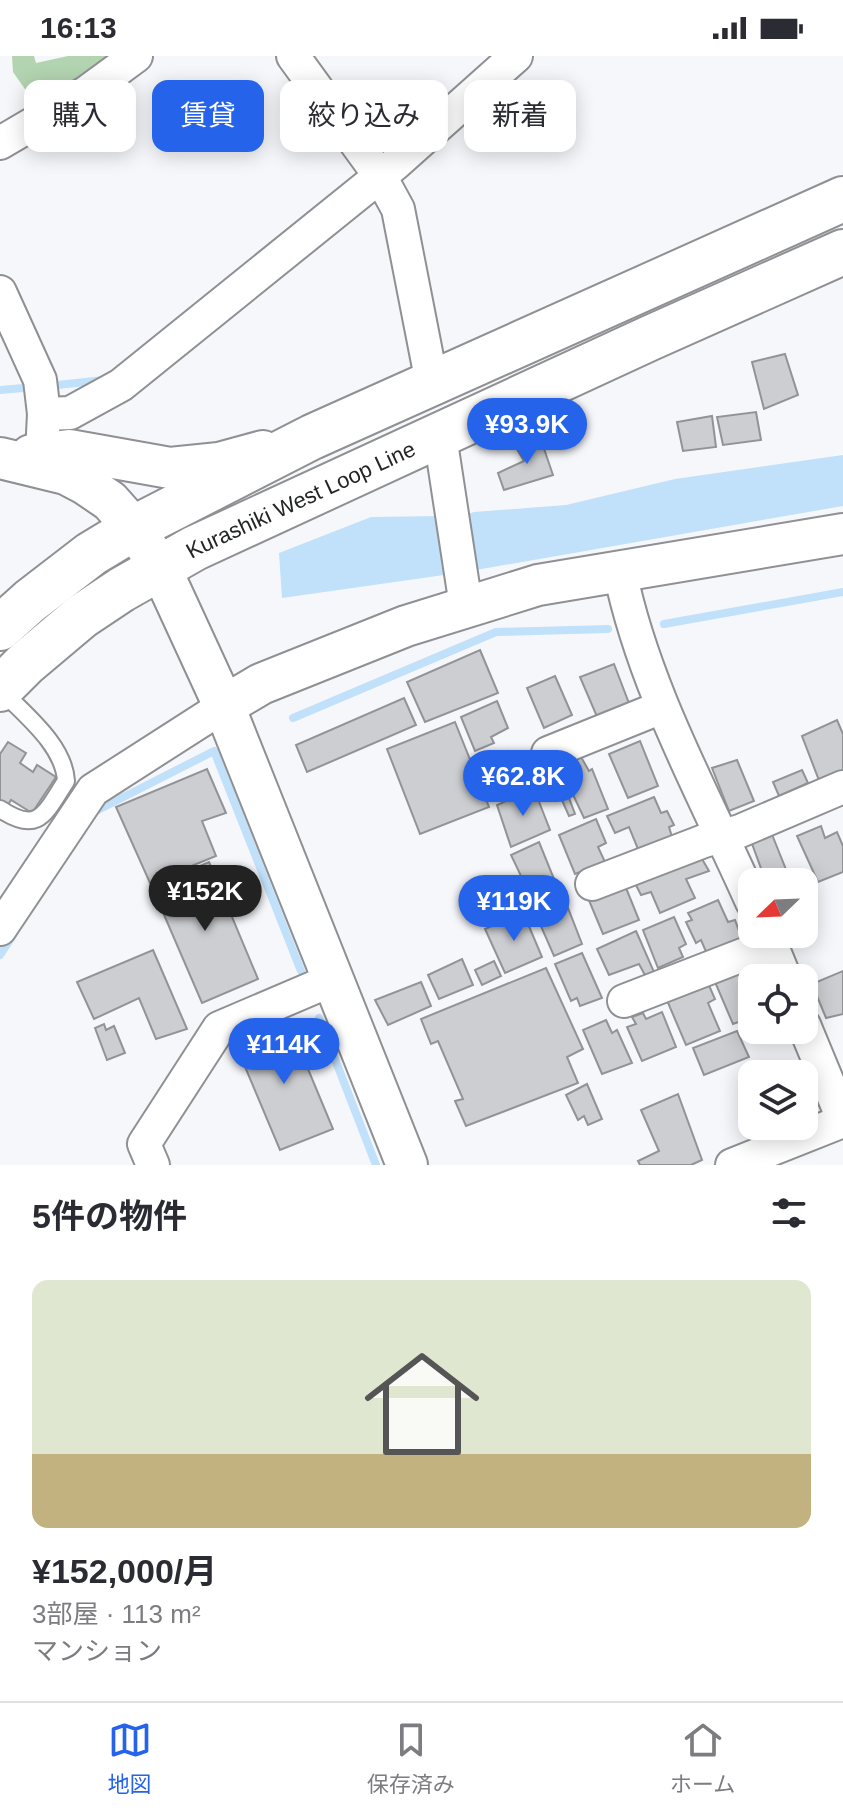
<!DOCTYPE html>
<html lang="ja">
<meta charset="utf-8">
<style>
:root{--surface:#fff;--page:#f2f2f3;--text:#2b2b33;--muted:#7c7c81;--line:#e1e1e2;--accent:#2563eb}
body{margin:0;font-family:Helvetica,"Noto Sans JP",sans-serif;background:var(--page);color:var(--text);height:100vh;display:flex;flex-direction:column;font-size:30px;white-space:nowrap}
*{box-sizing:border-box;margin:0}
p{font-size:26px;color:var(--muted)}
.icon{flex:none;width:44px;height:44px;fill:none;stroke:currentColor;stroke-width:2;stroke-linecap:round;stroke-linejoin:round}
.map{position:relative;height:1109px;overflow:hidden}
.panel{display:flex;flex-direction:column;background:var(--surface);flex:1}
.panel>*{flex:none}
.hud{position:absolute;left:24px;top:24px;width:796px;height:72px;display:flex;gap:16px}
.needle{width:52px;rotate:247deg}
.controls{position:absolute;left:738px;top:812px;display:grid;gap:16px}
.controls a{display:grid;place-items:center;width:80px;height:80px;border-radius:16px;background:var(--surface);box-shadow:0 4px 20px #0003;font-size:40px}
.price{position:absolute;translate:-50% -68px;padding:0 18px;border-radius:28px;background:var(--accent);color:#fff;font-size:26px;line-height:52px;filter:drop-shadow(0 2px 4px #0008)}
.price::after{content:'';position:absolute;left:50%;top:48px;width:24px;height:18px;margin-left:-12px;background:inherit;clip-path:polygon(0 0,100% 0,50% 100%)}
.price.current{background:#222;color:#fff}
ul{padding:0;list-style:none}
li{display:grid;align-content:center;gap:16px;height:424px;padding:0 32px}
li+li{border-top:2px solid var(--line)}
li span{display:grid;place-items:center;height:248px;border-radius:16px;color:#555}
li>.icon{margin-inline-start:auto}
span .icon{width:144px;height:144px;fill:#fffc;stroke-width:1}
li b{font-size:34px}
h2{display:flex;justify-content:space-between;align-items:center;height:96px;padding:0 32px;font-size:34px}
.pill{padding:0 28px;border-radius:16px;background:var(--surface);box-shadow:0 4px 20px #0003;font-size:28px;line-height:72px}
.pill.current{background:var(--accent);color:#fff}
.status{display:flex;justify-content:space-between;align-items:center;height:56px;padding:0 40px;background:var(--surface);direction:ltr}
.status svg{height:22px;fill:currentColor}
.dock{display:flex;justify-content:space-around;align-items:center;height:112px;border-top:2px solid var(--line);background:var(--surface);font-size:22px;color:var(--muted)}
.dock a{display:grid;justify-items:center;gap:4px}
.dock .current{color:var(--accent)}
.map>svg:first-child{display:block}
</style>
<div class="status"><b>16:13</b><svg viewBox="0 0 49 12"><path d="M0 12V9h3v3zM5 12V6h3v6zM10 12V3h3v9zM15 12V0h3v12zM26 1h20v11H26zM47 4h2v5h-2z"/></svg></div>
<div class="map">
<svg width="843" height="1109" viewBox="0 0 843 1109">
<rect width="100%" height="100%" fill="#f6f7fb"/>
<!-- green -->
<path fill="#b3d4b1" d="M 12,0 L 34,0 L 36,7 L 68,0 L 117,0 L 39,53 L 13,16 Z"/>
<!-- water -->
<g fill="#c1e0fa">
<path d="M 843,399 L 843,450 L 470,515 L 459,461 L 474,456 L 566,449 L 675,423 Z"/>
<path d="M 442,460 L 451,518 L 282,542 L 279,497 L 371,461 Z"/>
</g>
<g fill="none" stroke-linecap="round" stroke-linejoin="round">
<!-- stream -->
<g stroke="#c1e0fa" stroke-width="8">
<path d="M 49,330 L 103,324"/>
<path d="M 0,334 L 35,331"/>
<path d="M 664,568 L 843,536"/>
<path d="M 293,662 L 496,576 L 608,573"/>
<path d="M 96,755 L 214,695 L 301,915"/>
<path d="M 0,899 L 13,879"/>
<path d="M 319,962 L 376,1109"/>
</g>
</g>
<!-- building -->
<g fill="#ccced1" stroke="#929396" stroke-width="2">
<path d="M 785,298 L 798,339 L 764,353 L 752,306 Z"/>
<path d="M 756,356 L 761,384 L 723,389 L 717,361 Z"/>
<path d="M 712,360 L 716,391 L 683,395 L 677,366 Z"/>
<path d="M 541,384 L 553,419 L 504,434 L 498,417 L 524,405 L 515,390 Z"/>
<path d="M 480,594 L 498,637 L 425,666 L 407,626 Z"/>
<path d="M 614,608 L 630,650 L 598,663 L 580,621 Z"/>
<path d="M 555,620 L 572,659 L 544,672 L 527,632 Z"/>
<path d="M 404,642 L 416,669 L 307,716 L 296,689 Z"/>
<path d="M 497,645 L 508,672 L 491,681 L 494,687 L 475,695 L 461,661 Z"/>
<path d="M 837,664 L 843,678 L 843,718 L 820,727 L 802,680 Z"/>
<path d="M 455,666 L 489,751 L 420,778 L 387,693 Z"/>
<path d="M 640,685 L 658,730 L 628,742 L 609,698 Z"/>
<path d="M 8,686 L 26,697 L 20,707 L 33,716 L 37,709 L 56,721 L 32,757 L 11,744 L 5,754 L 0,751 L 0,698 Z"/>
<path d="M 507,695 L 522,730 L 491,743 L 483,723 L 487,722 L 481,707 Z"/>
<path d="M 581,701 L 589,715 L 592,713 L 608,753 L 584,762 L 559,709 Z"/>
<path d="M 737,704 L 754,745 L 729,755 L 712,712 Z"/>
<path d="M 207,713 L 226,757 L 202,765 L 216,800 L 150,827 L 116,751 Z"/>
<path d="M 802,714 L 808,727 L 779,740 L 773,726 Z"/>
<path d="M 561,721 L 575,758 L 569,760 L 553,724 Z"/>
<path d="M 534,733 L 550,774 L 511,791 L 497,749 Z"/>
<path d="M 654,741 L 661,757 L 667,755 L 674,769 L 669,771 L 673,784 L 640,798 L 629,771 L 615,777 L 607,760 Z"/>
<path d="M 596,763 L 606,787 L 598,791 L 605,806 L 575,818 L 559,779 Z"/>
<path d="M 821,770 L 825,782 L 837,776 L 843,790 L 843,816 L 818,826 L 797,780 Z"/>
<path d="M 771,776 L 791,826 L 766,826 L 751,785 Z"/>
<path d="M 539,786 L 554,823 L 540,829 L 545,838 L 532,843 L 511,799 Z"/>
<path d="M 698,796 L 709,815 L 686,823 L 695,842 L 660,857 L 651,836 L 641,839 L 634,825 Z"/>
<path d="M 209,806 L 258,923 L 202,947 L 152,831 Z"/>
<path d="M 624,827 L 639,864 L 603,878 L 588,842 Z"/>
<path d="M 553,844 L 558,857 L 568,852 L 582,888 L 554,900 L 533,852 Z"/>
<path d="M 718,844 L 728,866 L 735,864 L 742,883 L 707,898 L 701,884 L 696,887 L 686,866 L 692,864 L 688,857 Z"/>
<path d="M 523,856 L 542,901 L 505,917 L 485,873 Z"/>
<path d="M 674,861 L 686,888 L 679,892 L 683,901 L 658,912 L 643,874 Z"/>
<path d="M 636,875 L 654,916 L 646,921 L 639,908 L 609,919 L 597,893 Z"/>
<path d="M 153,894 L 187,973 L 156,983 L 139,942 L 94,963 L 77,926 Z"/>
<path d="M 582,897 L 602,942 L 580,950 L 577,942 L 571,945 L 555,908 Z"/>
<path d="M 462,903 L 473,929 L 439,943 L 428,919 Z"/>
<path d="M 494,905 L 501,920 L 482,929 L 475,914 Z"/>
<path d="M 546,912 L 583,993 L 567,1001 L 578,1027 L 466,1070 L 455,1045 L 463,1043 L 438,985 L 431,988 L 421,963 Z"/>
<path d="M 746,912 L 752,925 L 752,961 L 733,968 L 715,926 Z"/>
<path d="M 843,915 L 843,958 L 826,962 L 812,928 Z"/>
<path d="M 707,925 L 715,943 L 708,947 L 720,975 L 686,989 L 666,942 Z"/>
<path d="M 421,926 L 431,950 L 388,969 L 375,944 Z"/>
<path d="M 662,956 L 676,991 L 642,1005 L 627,971 L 636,968 L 632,961 L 643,957 L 646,963 Z"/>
<path d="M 606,964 L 612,977 L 617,974 L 632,1007 L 602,1018 L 583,974 Z"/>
<path d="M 288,965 L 333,1073 L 280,1094 L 235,987 Z"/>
<path d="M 104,968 L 106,974 L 114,970 L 125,997 L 107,1004 L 95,972 Z"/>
<path d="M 737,975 L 749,1001 L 704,1019 L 693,992 Z"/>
<path d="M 587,1028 L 602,1063 L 588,1069 L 584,1060 L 578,1064 L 566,1039 Z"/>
<path d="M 678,1038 L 702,1104 L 691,1109 L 640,1109 L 638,1105 L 659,1095 L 641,1054 Z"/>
</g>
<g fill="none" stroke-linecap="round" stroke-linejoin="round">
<defs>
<path id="service" d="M 0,753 C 39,779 45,757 66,725 C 64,689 25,659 1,634"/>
<g id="minor">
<path d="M 293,0 L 380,120 L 398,153 L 432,327"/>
<path d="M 0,87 L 87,36 L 136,0"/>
<path d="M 0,236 L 40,324 L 44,358"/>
<path d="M 440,380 L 466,550"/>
<path d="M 42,397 L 44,358 L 70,357 L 121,329 L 395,108 L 516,0"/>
<path d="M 620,516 C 644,632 704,738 752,846"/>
<path d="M 548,697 L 662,651"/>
<path d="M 592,828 L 704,785 L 740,775 L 843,731"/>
<path d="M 0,873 L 93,734 L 224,650"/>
<path d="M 767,878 L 785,922"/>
<path d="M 624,945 L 771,888"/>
<path d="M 804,969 L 843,1063"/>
<path d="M 153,1109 L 144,1088 L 219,972 L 334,923"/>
<path d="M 732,1109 L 843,1065"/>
</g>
<g id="tertiary">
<path d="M 31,399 L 69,394 L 170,412 L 219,407 L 263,395"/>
<path d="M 0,402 L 66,418 L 85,428 L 110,445 L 134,472 L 160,511 L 224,650 L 407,1109"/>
<path d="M 224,650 L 261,628 L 406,570 L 538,529 L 843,478"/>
</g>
<g id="secondary">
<path d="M 0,572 L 30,545 L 91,498 L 134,472 L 312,381 L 843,143"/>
<path id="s1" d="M 0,633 L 25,608 L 82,560 L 121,534 L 195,492 L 650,282 L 843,196"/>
</g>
</defs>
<!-- service casing -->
<use href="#service" stroke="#8e9093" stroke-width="20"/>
<!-- minor casing -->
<use href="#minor" stroke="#8e9093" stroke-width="36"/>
<!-- tertiary casing -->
<use href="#tertiary" stroke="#8e9093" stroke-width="44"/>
<!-- secondary casing -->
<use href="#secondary" stroke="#8e9093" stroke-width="48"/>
<!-- service -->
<use href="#service" stroke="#fff" stroke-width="16"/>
<!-- minor -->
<use href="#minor" stroke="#fff" stroke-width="32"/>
<!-- tertiary -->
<use href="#tertiary" stroke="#fff" stroke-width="40"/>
<!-- secondary -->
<use href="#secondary" stroke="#fff" stroke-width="44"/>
</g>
<g text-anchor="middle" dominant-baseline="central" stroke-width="7" stroke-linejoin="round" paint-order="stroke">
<!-- street labels -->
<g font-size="22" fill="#232425" stroke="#f6f7fb">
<text stroke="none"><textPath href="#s1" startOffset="358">Kurashiki West Loop Line</textPath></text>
</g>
</g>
</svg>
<div class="controls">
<a><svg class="needle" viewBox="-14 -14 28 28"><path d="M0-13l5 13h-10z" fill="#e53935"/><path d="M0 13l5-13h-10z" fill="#7c7c81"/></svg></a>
<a><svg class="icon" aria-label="locate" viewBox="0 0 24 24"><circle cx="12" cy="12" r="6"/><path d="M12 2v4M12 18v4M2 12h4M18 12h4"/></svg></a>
<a><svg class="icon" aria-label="layers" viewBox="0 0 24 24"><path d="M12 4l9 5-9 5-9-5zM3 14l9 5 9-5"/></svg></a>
</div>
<b class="price" style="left:527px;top:410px">¥93.9K</b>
<b class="price" style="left:523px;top:762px">¥62.8K</b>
<b class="price current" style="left:205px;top:877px">¥152K</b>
<b class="price" style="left:514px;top:887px">¥119K</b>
<b class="price" style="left:284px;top:1030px">¥114K</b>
<div class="hud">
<a class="pill">購入</a>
<a class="pill current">賃貸</a>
<a class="pill">絞り込み</a>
<a class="pill">新着</a>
</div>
</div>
<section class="panel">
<h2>5件の物件<svg class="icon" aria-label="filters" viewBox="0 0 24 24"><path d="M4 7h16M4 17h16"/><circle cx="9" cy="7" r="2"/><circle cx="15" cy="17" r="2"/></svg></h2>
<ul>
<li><span style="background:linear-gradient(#dfe7d0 70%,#c2b280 0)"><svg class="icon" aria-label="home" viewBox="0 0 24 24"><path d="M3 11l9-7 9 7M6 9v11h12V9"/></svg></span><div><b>¥152,000/月</b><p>3部屋 · 113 m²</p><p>マンション</p></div></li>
</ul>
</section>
<nav class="dock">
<a class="current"><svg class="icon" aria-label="map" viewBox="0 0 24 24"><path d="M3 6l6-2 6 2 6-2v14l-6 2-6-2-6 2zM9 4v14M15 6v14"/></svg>地図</a>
<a><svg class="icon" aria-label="saved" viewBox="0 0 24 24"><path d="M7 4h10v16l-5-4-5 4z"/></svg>保存済み</a>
<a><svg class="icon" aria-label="home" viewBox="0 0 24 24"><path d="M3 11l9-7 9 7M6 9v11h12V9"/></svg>ホーム</a>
</nav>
